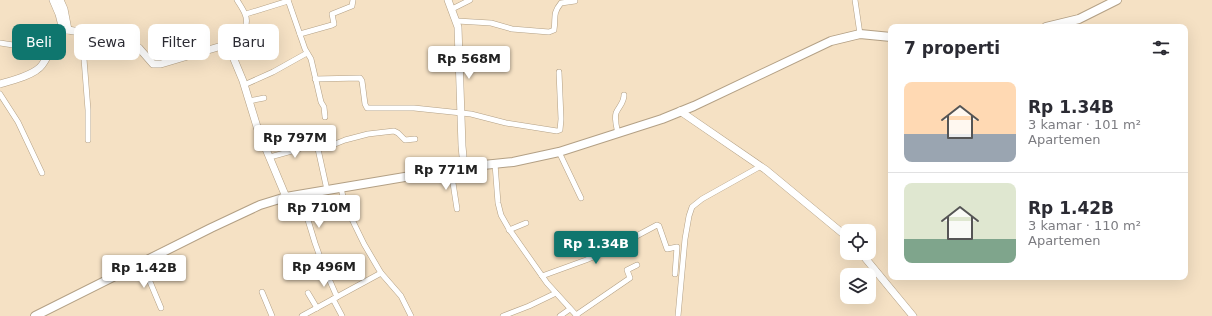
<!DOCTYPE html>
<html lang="id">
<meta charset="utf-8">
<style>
:root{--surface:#fff;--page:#f7f7f7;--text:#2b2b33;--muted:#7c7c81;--line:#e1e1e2;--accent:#0f766e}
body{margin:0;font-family:"DejaVu Sans",sans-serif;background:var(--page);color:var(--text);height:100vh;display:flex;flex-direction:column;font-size:15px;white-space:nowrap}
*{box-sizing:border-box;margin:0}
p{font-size:13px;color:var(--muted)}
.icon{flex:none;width:22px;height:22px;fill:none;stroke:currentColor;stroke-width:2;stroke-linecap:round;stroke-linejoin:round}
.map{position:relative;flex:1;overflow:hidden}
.drawer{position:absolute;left:888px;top:24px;width:300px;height:256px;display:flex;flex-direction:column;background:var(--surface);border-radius:8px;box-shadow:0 4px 16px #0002}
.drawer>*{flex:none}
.hud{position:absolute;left:12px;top:24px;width:380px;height:36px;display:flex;gap:8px}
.tools{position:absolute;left:840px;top:224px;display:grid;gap:8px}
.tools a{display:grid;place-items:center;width:36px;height:36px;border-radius:8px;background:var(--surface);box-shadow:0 4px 16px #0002;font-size:20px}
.price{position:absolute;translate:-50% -34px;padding:0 9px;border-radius:4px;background:#fff;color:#222;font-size:13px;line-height:26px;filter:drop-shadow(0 1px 2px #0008)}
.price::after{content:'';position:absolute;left:50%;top:24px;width:12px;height:9px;margin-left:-6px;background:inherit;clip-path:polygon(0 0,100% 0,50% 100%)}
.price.current{background:var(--accent);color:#fff}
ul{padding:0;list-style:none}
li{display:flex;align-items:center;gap:12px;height:100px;padding:0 16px}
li+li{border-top:1px solid var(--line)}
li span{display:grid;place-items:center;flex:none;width:112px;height:80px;border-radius:8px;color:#555}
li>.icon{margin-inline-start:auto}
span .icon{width:48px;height:48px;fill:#fffc;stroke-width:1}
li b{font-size:17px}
h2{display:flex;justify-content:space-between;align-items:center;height:48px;padding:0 16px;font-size:17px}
.pill{padding:0 14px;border-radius:8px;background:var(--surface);box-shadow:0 4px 16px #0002;font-size:14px;line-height:36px}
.pill.current{background:var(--accent);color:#fff}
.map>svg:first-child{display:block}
</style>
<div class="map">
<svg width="1212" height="316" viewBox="0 0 1212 316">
<rect width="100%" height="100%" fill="#f5e1c4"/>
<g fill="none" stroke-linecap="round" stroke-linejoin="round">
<defs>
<g id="street">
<path d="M 288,0 L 305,49 L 311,59 L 321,102 L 324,107 L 325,117"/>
<path d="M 855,0 L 860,34"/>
<path d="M 452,9 L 470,0"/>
<path d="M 246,14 L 288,1"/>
<path d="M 457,21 L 491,23 L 512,29 L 549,32 L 554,30 C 556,18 552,14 561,3 L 575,1"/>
<path d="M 83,32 L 83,46 L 88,110 L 88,140"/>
<path d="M 300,34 L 332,25 L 334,24 L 332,14 L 352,6 L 353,0"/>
<path d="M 0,43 L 13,45 L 42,44 L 54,42"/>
<path d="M 225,45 C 237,40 251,28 245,14 C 243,9 240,5 237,0"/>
<path d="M 315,79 L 360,78 L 362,81 L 365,104 L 367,108 L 414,108 L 471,114 L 506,123 L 557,131 L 560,130 L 561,119 L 559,72"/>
<path d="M 244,85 L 273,72 L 307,53"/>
<path d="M 0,94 L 18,122 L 42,173"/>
<path d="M 249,101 L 264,98"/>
<path d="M 618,134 C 617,128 614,119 616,113 C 619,106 624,103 624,95"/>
<path d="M 559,152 L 581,198"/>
<path d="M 270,157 L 299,149 L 306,145 L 321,140 L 323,141 L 324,146"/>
<path d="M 495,164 L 498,203 L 501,215 L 509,229 L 547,283 L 577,316"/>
<path d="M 451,170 L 457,209"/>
<path d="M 341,188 L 345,205 L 364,244 L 381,273 L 401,296 L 411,316"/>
<path d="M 327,190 L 318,149 L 318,148 L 324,146 L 325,148 L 345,140 L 368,134 L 394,131 L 398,133 L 405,140 L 415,139"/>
<path d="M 300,194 L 315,243 L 324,268"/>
<path d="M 509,230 L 526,223"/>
<path d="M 140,263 L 148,277 L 161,308"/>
<path d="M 326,272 L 337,297"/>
<path d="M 542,276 L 586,260 L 614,248 L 657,225 L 659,226 L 667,249 L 677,247 L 675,274"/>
<path d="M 262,292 L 272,316"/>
<path d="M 308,293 L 317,308"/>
<path d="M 333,299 L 342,316"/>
<path d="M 576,315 L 630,278 L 627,270 L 637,265"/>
<path d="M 302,316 L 381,273"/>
<path d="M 503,316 L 529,306 L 556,293"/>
<path d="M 560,316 L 570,309"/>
<path d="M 678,316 L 685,239 L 689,216 L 692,207 L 702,199 L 761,166"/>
</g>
<g id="secondary">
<path d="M 53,0 L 59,14 L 63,30"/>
<path d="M 60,0 L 64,9 L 68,30"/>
<path d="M 448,0 L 458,27 L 462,146 L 464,167"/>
<path d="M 0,84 C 11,81 35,75 42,65 C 50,54 54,41 63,30 L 68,30 L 115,38 L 133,44 L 139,48 L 153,64 L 161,64 L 225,45 L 233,57 L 243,81 L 258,130 L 286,197"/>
<path d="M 680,111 L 766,170 L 847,237"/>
<path d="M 861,253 L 913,316"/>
</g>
<g id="primary">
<path d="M 1046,27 L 1079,19 L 1117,0"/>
<path d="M 35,316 L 211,228 L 260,205 L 286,197 L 464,167 L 513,162 L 559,152 L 662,119 L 694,106 L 831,41 L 860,34 L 891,37"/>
</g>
</defs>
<!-- street casing -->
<use href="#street" stroke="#b3a085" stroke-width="6"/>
<!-- secondary casing -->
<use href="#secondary" stroke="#b3a085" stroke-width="8"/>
<!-- primary casing -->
<use href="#primary" stroke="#b3a085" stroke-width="10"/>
<!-- street -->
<use href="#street" stroke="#fff" stroke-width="5"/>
<!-- secondary -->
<use href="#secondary" stroke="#fff" stroke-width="7"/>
<!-- primary -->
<use href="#primary" stroke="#fff" stroke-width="8"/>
</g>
</svg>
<div class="tools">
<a><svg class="icon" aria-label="locate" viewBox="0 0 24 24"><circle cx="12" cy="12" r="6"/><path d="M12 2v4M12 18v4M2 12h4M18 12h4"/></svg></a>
<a><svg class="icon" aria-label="layers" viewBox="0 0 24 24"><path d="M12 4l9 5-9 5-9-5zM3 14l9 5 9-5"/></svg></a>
</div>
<b class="price" style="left:469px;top:80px">Rp 568M</b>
<b class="price" style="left:295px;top:159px">Rp 797M</b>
<b class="price" style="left:446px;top:191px">Rp 771M</b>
<b class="price" style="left:319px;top:229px">Rp 710M</b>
<b class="price current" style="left:596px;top:265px">Rp 1.34B</b>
<b class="price" style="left:324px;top:288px">Rp 496M</b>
<b class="price" style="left:144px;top:289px">Rp 1.42B</b>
<div class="hud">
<a class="pill current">Beli</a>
<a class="pill">Sewa</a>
<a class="pill">Filter</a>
<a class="pill">Baru</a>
</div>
<section class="drawer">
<h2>7 properti<svg class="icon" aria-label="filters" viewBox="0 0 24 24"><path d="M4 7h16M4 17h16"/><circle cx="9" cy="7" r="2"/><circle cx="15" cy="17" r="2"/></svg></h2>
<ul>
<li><span style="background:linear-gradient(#ffd9b3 65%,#9aa5b1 0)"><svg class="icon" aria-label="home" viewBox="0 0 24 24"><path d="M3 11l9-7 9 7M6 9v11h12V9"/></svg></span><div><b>Rp 1.34B</b><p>3 kamar · 101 m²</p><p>Apartemen</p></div></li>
<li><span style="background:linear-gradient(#dfe7d0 70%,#7fa58c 0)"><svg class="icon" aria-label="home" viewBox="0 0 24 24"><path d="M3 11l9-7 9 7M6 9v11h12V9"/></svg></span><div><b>Rp 1.42B</b><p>3 kamar · 110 m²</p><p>Apartemen</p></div></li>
</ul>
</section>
</div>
